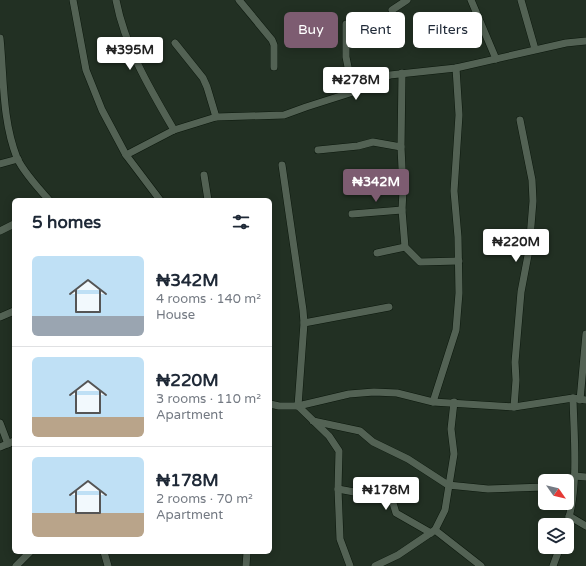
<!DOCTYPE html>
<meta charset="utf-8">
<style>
:root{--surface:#fff;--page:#f6f6f7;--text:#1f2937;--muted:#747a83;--line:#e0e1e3;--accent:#7d5c71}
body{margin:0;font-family:"Varela Round",sans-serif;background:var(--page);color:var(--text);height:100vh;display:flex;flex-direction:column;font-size:15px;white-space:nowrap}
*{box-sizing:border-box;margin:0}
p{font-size:13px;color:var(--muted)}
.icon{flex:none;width:22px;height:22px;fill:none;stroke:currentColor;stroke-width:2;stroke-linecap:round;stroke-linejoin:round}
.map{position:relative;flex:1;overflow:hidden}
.sheet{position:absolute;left:12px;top:198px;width:260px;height:356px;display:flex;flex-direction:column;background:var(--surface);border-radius:6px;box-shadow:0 2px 10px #0003}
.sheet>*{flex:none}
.top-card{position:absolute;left:284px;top:12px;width:242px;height:36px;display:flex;gap:8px}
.needle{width:26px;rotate:124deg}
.fabs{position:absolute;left:538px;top:474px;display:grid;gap:8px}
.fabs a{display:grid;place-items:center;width:36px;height:36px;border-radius:6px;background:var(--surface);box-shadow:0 2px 10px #0003;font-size:20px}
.price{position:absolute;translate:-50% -34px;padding:0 9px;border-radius:4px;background:#fff;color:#222;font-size:13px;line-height:26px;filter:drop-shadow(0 1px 2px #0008)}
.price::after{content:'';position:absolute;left:50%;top:24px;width:12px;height:9px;margin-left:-6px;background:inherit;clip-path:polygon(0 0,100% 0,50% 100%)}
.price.active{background:var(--accent);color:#fff}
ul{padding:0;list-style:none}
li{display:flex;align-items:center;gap:12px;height:100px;padding:0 20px}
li+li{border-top:1px solid var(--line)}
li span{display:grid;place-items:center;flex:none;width:112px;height:80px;border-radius:6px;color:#555}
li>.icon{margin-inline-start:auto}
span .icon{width:48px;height:48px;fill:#fffc;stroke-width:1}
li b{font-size:17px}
h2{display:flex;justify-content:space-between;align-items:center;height:48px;padding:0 20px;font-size:17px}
.tag{padding:0 14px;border-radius:6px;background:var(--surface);box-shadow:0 2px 10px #0003;font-size:14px;line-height:36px}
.tag.active{background:var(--accent);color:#fff}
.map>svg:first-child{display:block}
</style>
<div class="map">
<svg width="586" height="566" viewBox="0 0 586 566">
<rect width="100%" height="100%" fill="#223023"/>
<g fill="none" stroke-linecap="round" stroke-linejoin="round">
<defs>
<g id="minor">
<path d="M 73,0 L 86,70 L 102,110 L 126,155 L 160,200"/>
<path d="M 116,0 C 125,47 150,89 174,130"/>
<path d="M 239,0 L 272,40 L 274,45 L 274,67"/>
<path d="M 471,0 L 496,59"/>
<path d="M 521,0 L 535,49"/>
<path d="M 392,10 L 407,0"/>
<path d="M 346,24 L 346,57 L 353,92"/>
<path d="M 0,38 C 4,78 2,120 17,158 C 23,171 39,189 49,200"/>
<path d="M 175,43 L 203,78 L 207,87 L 216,117"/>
<path d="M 402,73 L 401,147 L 403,190 L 402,210 L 405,247 L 420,262 L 459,261"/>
<path d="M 318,150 L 358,146 L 373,142 L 401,147"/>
<path d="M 126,155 L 174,130 L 216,117 L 284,115 L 306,107 L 353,92 L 390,75 L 456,68 L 566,43 L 586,41"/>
<path d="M 0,164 L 18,159"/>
<path d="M 282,165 L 303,310 L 304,323 L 298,406 L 329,436 L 339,451 L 338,489 L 340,539 L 350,566"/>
<path d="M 204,175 L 208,200"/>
<path d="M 352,214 L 402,210"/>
<path d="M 0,231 L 14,224"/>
<path d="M 377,253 L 405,247"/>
<path d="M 0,317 L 14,311"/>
<path d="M 304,323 L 389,307"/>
<path d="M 580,400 L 586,334"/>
<path d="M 433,402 L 456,330 L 459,293 L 458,237 L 454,191 L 459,115 L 456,68"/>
<path d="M 270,404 L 279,406 L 298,406 L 349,394 L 374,392 L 397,393 L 433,402 L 514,407 L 573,398 L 586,400"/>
<path d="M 514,407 L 516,380 L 515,362 L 521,292 L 529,250 L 533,201 L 532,180 L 520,120"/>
<path d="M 313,421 L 360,431 L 373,442 L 408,459 L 448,485 L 488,489 L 545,487"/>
<path d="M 0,423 L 8,444"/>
<path d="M 0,447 L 14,441"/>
<path d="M 574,476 L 586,477"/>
<path d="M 338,489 L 381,497 L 393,503 L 396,513 L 431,533"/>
<path d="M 569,516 L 586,526"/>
<path d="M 567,525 C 579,485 574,440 573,398"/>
<path d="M 435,530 L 481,566"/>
<path d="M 104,552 L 108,566"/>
<path d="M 16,566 L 30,552"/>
<path d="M 246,566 L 247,552"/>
<path d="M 375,566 L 398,555 L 435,530 L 445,510 L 454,454 L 451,429 L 454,402"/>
<path d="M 553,566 L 560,547"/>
</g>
</defs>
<!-- minor casing -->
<use href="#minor" stroke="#0b170c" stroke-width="8"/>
<!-- minor -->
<use href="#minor" stroke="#536254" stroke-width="7"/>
</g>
</svg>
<div class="fabs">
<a><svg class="needle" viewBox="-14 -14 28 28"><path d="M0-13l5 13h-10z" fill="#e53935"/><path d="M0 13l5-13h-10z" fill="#747a83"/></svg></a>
<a><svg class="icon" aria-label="layers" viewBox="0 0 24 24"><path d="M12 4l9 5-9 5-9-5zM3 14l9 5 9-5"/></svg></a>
</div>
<b class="price" style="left:130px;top:71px">₦395M</b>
<b class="price" style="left:356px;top:101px">₦278M</b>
<b class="price active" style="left:376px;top:203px">₦342M</b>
<b class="price" style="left:516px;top:263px">₦220M</b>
<b class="price" style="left:386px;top:511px">₦178M</b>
<div class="top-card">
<a class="tag active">Buy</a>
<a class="tag">Rent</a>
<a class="tag">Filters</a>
</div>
<section class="sheet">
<h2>5 homes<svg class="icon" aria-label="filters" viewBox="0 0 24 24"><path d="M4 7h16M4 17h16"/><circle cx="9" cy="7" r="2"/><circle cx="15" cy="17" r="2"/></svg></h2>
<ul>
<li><span style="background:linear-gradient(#bfe0f5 75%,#9aa5b1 0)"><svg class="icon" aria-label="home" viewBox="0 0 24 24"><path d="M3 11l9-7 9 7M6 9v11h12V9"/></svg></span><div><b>₦342M</b><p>4 rooms · 140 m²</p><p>House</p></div></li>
<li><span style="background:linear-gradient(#bfe0f5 75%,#b9a48a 0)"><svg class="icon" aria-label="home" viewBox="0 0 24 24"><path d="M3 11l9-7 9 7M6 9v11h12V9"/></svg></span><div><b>₦220M</b><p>3 rooms · 110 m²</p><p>Apartment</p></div></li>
<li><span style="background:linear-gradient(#bfe0f5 70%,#b9a48a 0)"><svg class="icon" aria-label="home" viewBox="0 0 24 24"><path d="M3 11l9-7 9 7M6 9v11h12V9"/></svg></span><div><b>₦178M</b><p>2 rooms · 70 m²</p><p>Apartment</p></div></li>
</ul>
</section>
</div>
